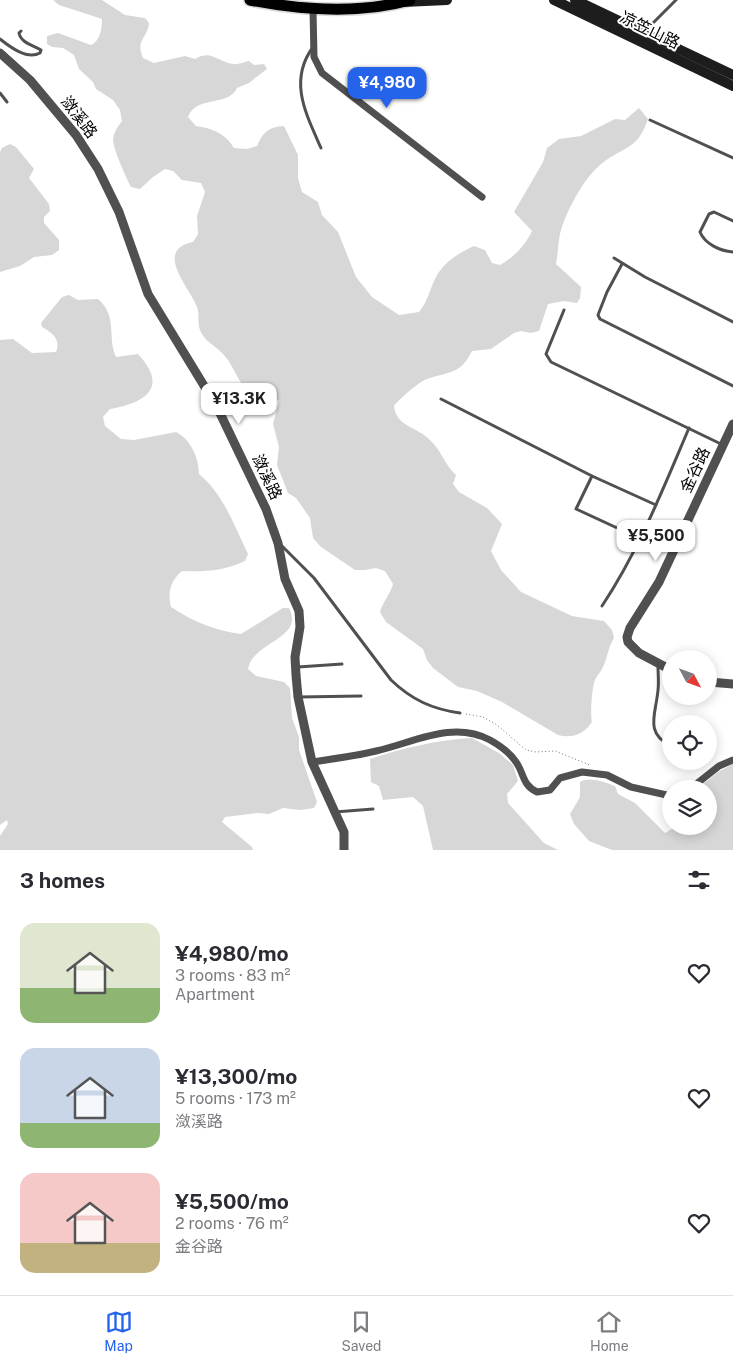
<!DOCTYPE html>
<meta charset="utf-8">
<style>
:root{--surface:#fff;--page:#f2f2f3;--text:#2b2b33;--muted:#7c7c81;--line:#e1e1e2;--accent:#2563eb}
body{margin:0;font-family:"Public Sans","Noto Sans SC",sans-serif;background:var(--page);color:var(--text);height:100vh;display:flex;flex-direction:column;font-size:19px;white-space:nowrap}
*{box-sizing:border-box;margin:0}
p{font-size:16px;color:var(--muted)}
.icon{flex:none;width:28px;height:28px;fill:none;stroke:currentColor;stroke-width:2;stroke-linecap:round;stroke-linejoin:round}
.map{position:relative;height:850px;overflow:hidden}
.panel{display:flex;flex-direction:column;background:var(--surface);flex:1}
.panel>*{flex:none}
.needle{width:32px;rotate:131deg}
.controls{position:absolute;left:662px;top:650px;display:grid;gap:10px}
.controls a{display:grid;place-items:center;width:55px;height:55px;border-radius:50%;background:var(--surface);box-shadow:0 2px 12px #0003;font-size:25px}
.price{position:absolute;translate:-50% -42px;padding:0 11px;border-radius:10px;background:#fff;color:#222;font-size:16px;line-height:32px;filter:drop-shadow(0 1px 2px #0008)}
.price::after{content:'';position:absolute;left:50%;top:30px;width:15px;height:11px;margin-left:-8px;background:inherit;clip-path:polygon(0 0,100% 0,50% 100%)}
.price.selected{background:var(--accent);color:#fff}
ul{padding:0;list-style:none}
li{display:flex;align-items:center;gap:15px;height:125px;padding:0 20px}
li span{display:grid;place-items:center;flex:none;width:140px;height:100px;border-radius:15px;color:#555}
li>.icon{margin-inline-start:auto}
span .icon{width:60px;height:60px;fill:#fffc;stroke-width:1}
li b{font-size:21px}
h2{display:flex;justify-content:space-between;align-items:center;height:60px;padding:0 20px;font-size:21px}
.menu{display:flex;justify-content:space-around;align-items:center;height:70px;border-top:1px solid var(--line);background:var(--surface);font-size:14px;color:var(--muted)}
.menu a{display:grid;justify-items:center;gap:2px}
.menu .selected{color:var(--accent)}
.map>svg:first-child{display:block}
</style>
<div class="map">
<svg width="733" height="850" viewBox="0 0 733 850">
<rect width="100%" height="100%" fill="#fff"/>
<!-- green -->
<g fill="#d7d7d7">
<path d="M 53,0 L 102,0 L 125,15 L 145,18 L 149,23 C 148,38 135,39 143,58 L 154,63 L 185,56 L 195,59 C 212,49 217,62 233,64 C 238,65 244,62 249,61 L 254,65 L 264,64 L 267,69 L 249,83 L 237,88 C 229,107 196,95 188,117 L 196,126 C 212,128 225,133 234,148 L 247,149 L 257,146 C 263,132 269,127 284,126 L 298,155 L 298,178 L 302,192 L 318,202 L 322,215 L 338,232 L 356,277 L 372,297 L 399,315 L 419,312 C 427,302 429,293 434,281 C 442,263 457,254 474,246 L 485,250 L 492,263 L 500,265 C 515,256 524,247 532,231 L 514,212 L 543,162 L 547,148 L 559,139 L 581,136 L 615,119 L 625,120 L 639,108 L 648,119 C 637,152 622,146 600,165 C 584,178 565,213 560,234 C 558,243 558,254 556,264 L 581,287 L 580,298 L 577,303 L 564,301 L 548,304 L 539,331 L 531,333 L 521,331 L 514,333 L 491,349 L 472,351 C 460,375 450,371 427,379 C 421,380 397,401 394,406 C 396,427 418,427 430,440 C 441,450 445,465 456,475 L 453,484 L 459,492 L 487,508 L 502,524 L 491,551 L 501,570 L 521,592 L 572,616 L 604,621 L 612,630 L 614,638 C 608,647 608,657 603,667 C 601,672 597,675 595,680 C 592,686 590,716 592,722 C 584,734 572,739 558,735 L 502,702 L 477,691 L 458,687 L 433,668 L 427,660 L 423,649 L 386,622 L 380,612 C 383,601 390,595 393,584 L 385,571 L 376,568 L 365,570 L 355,570 L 321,547 L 313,538 L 310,518 L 296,498 L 288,493 L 277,465 L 279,447 L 273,424 L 279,401 L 270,393 C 263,396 255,399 249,393 C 237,381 233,363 221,352 C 214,345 204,341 200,330 C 197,323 200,314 197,307 C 190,288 153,250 193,242 L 198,234 L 197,216 L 205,192 L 201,183 L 182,180 L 173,171 L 165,169 L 153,177 L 140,189 L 131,187 C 126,177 113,149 113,139 C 114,132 118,126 122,121 L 120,110 L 113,100 L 96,89 L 93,82 L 79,69 L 74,55 L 63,48 L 52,47 L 47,44 L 47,36 L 58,33 L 91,45 C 100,41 102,29 102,19 L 59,5 Z"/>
<path d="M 10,144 L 16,147 L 34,169 L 29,178 L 49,204 L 50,211 L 44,217 L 44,223 L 59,240 L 59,250 L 52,255 L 34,257 L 20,266 L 0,272 L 0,152 L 2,148 Z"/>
<path d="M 69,295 L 78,300 L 98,299 C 118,316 107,337 116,357 L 138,354 C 169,387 146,403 110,409 L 103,417 L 105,426 L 121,439 L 134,440 L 176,432 C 191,439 199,459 199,474 C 224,495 234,525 248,554 L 245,561 C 224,571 204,572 182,571 C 171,580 167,593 171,607 C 192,621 216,631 241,634 L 283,608 L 289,608 C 305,639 253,641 248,669 L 256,676 L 284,682 L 290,688 L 292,718 L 299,737 L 299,750 L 317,802 L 314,808 L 300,810 L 283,808 L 269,814 L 258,813 L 225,817 L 222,822 L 252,847 L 253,850 L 0,850 L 0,836 L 8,824 L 7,820 L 0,825 L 0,340 L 13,339 L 32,353 L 56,352 C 61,340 53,333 42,327 L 41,323 L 62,297 Z"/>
<path d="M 472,738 L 499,753 L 513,765 L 518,781 L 507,794 L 508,803 L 544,843 L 558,850 L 433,850 L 423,806 L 413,797 L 383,800 L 379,786 L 371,782 L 370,759 C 403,748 437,740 472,738 Z"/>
<path d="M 733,764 L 733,850 L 612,850 L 589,841 L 574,824 L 570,814 L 580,797 L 580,782 C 590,776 604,782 615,786 L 618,794 L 635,803 L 665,833 L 677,826 L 709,826 L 709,789 L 697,789 L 718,772 Z"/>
</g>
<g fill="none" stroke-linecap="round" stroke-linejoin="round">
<defs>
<path id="primary" d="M 250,0 C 301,10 360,14 410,0"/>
</defs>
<!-- primary casing -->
<use href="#primary" stroke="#dbdbdb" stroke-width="14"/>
<!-- path -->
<path stroke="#727272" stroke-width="1" stroke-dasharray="1 2.5" stroke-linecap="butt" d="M 466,714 L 483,717 L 497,725 L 526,750 L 536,752 L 555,751 L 590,765"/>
<!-- service -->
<g stroke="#505050" stroke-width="3">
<path d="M 645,31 L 676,0"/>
<path d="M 0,39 C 10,47 27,60 40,53 L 41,50 C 33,45 21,43 19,33 L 21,31"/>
<path d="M 313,47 C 288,81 306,114 321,148"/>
<path d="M 0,93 L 7,102"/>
<path d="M 650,120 L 733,158"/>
<path d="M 733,221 L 714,212 L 709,214 L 700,232 C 705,244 720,251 733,252"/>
<path d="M 614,258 L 645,277 L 733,322"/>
<path d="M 622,264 L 607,292 L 598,315 L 600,319 L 733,386"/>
<path d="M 564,310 L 546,354 L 551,362 L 721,444"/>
<path d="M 441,399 L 592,476 L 656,505"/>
<path d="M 592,476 L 576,509 L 641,539"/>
<path d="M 648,525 L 679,538"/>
<path d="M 281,545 L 314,578 L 391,680 C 412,700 432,709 460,713"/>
<path d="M 602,606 C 639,550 663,489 689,428"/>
<path d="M 658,666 C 658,674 659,683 658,690 C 656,714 644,733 671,746"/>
<path d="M 298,667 L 342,664"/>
<path d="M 299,697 L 361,696"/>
<path d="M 335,812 L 373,809"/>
</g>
<!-- minor -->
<g stroke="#505050" stroke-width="7">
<path d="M 313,10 L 314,57 L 322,73 L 482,197"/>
<path d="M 312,762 C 333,759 355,756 376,751 C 413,743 452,720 490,740 C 499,745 510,753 516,762 C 524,773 522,785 537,792 L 550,790 L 560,778 L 582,772 L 607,775 L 631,787 L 671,796"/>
<path d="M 690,789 L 719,766 L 733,760"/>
</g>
<!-- tertiary -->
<g stroke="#505050" stroke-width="9">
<path d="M 0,53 L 30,80 L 76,135 L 98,169 L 119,212 L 148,294 L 217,407 L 266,509 L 278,543 L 285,579 L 299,611 L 300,627 L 295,657 L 296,675 L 298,697 L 312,762 L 344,832 L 344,850"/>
<path d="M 671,670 L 639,653 L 628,642 L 627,637 L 630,628 L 659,582 L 733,424"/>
<path d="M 709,682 L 733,684"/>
</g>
<!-- secondary -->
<g stroke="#1d1d1d" stroke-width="10">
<path d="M 554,0 L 733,86"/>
<path d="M 575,0 L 733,75"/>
<path d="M 403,2 L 447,0"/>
</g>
<!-- primary -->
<use href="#primary" stroke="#000" stroke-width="11"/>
</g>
<g text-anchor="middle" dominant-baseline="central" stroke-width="4" stroke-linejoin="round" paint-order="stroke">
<!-- street labels -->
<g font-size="16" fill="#000" stroke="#fff">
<text transform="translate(650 30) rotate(26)">凉笠山路</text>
<text transform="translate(79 117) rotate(52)">潋溪路</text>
<text transform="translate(695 470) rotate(-65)">金谷路</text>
<text transform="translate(267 477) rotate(65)">潋溪路</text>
</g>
</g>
</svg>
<div class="controls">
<a><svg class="needle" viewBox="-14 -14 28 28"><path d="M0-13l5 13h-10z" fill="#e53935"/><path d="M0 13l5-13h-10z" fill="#7c7c81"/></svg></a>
<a><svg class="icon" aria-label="locate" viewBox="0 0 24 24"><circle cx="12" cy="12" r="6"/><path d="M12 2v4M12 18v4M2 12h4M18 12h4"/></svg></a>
<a><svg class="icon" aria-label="layers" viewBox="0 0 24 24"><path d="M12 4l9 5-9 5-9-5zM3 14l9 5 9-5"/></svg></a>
</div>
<b class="price selected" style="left:387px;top:109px">¥4,980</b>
<b class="price" style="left:239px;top:425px">¥13.3K</b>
<b class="price" style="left:656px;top:562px">¥5,500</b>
</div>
<section class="panel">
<h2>3 homes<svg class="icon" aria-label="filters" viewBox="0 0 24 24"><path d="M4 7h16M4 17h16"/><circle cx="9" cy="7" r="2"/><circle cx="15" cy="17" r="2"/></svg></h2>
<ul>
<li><span style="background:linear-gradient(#dfe7d0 65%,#8fb573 0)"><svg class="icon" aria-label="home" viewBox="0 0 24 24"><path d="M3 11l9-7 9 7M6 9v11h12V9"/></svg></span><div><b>¥4,980/mo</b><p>3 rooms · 83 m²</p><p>Apartment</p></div><svg class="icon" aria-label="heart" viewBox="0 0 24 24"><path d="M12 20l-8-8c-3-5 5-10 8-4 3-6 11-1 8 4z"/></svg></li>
<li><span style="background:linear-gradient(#c9d6e8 75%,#8fb573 0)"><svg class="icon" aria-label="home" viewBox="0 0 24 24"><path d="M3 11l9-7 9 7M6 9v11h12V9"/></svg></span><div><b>¥13,300/mo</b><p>5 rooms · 173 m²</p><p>潋溪路</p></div><svg class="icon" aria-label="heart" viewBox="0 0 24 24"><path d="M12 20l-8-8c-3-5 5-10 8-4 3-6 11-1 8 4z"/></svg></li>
<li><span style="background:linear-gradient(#f6c9c9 70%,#c2b280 0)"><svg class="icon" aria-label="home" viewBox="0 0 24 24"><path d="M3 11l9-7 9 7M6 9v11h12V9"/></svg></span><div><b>¥5,500/mo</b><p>2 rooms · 76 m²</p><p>金谷路</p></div><svg class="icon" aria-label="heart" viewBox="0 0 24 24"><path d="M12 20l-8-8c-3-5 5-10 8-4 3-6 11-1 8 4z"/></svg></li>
</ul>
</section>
<nav class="menu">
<a class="selected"><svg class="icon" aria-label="map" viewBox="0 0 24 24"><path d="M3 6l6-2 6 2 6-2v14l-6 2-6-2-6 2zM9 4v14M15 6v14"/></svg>Map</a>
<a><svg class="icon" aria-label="saved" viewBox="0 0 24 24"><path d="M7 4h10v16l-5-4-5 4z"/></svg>Saved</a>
<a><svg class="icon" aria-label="home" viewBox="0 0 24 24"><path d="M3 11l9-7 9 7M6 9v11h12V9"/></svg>Home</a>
</nav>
